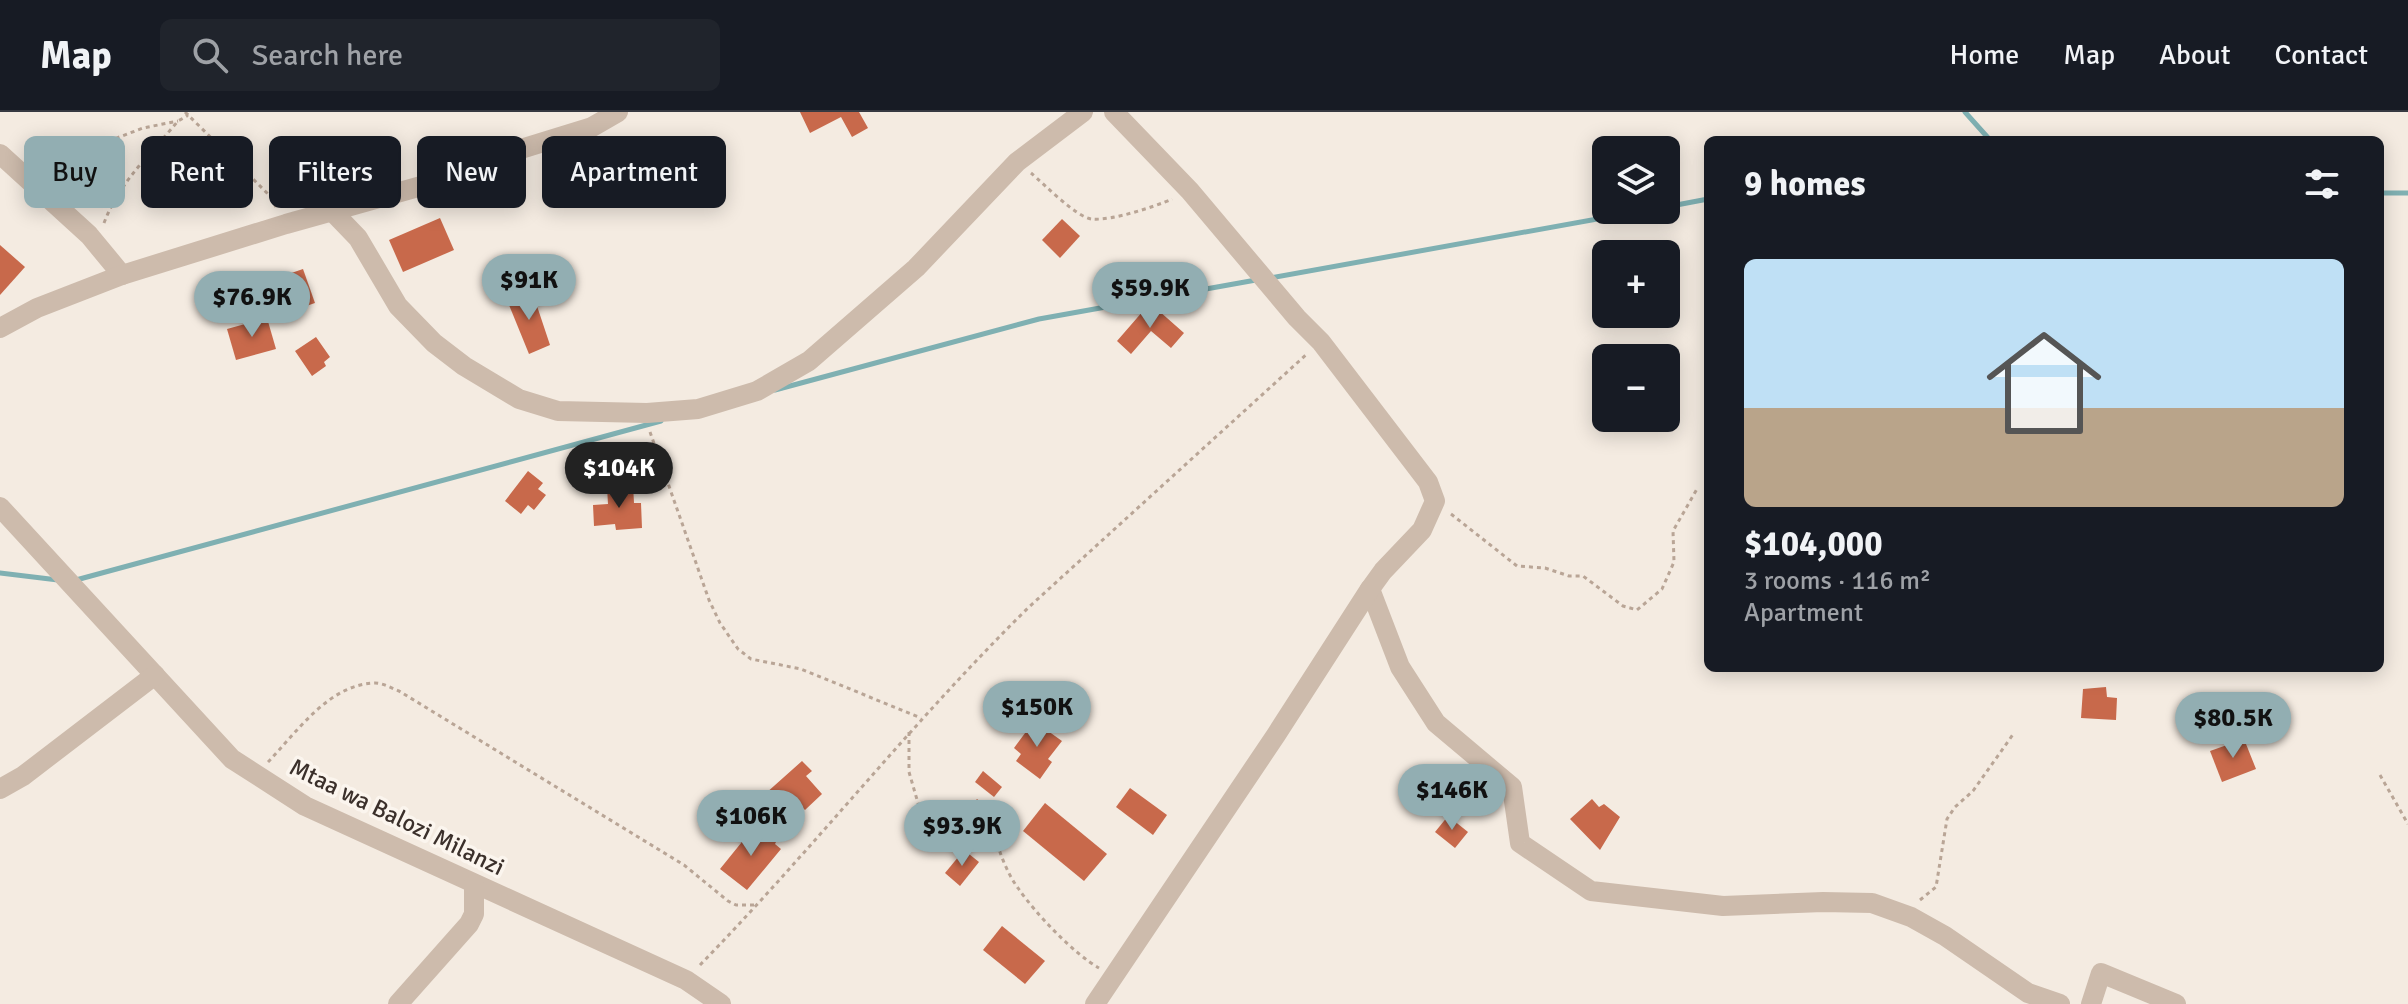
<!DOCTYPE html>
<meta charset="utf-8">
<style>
:root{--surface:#171b24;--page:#20242c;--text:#f1f3f6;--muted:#9ea1a6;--line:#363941;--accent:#92aeb2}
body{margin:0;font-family:Signika,sans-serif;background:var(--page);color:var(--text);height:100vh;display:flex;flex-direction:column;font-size:30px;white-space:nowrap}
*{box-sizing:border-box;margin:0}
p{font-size:26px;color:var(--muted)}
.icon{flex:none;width:44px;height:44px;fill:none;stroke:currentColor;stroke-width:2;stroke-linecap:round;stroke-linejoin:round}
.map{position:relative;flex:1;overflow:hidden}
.drawer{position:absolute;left:1704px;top:24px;width:680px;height:536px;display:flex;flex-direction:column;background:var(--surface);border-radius:12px;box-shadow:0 4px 20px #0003}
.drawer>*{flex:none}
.top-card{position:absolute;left:24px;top:24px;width:760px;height:72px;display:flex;gap:16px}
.fabs{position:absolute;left:1592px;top:24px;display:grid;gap:16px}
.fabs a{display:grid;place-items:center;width:88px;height:88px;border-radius:12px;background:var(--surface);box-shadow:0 4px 20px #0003;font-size:40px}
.price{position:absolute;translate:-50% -68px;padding:0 18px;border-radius:28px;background:var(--accent);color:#111;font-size:26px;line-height:52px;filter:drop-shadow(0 2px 4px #0008)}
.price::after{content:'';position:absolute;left:50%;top:48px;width:24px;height:18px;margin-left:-12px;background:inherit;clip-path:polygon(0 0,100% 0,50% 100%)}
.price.current{background:#222;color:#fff}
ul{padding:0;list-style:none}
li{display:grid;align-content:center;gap:16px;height:424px;padding:0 40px}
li+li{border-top:2px solid var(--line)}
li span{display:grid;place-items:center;height:248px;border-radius:12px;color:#555}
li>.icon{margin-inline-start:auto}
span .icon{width:144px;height:144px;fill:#fffc;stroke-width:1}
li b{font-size:34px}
h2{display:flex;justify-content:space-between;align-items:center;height:96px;padding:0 40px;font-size:34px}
.chip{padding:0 28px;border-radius:12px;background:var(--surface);box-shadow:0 4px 20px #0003;font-size:28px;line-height:72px}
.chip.current{background:var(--accent);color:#111}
header{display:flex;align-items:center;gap:48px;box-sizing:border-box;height:112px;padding:0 40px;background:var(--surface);border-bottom:2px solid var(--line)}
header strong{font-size:38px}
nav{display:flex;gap:44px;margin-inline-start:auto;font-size:28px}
.search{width:560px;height:72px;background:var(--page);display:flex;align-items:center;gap:20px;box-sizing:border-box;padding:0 28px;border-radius:12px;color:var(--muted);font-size:30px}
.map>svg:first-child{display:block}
</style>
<header>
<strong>Map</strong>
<div class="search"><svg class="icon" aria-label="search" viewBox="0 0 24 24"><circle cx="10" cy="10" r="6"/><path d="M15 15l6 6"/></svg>Search here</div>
<nav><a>Home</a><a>Map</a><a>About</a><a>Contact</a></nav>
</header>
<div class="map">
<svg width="2408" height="892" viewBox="0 0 2408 892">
<rect width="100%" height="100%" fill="#f4ebe1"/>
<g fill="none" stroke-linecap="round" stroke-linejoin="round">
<!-- stream -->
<g stroke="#7fb0b2" stroke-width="5">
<path d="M 1965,0 L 1990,28"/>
<path d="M 2380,81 L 2408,81"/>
<path d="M 1666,95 L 1708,87"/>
<path d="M 1270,166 L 1647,98"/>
<path d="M 775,278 L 1039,207 L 1256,168"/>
<path d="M 0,461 L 58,468"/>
<path d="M 76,468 L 661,309"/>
</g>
</g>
<!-- building -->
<g fill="#c8694b">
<path d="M 800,0 L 859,0 L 868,16 L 852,25 L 841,5 L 810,21 Z"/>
<path d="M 440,106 L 454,138 L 403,160 L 389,128 Z"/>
<path d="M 1062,107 L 1080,124 L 1060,146 L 1042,128 Z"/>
<path d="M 0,133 L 25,155 L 0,183 Z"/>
<path d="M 303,157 L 315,191 L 280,203 L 268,169 Z"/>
<path d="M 532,179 L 550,233 L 529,242 L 507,188 Z"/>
<path d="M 1150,191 L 1184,221 L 1171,236 L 1151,219 L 1131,242 L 1117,229 Z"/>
<path d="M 267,206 L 276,237 L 236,248 L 227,217 Z"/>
<path d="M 316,225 L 330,245 L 324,250 L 326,254 L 312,264 L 295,239 Z"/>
<path d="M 528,359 L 543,371 L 538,377 L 546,383 L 534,398 L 528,393 L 521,402 L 505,389 Z"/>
<path d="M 633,373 L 634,391 L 641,391 L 642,416 L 616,418 L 615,412 L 594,414 L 593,393 L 608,392 L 607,375 Z"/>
<path d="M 2106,575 L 2107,585 L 2117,586 L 2116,608 L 2081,606 L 2083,577 Z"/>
<path d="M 1034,609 L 1062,629 L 1048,647 L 1052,650 L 1040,667 L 1016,649 L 1021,642 L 1014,636 Z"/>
<path d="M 2244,627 L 2256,657 L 2222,670 L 2210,639 Z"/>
<path d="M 802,649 L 812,659 L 806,664 L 822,682 L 805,698 L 796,689 L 782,701 L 765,682 Z"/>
<path d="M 983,659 L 1002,675 L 994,685 L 975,670 Z"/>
<path d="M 1130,676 L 1167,703 L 1153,723 L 1116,695 Z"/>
<path d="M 977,687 L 991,699 L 978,714 L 964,703 Z"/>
<path d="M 1592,687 L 1599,695 L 1604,692 L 1620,705 L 1600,738 L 1570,707 Z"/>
<path d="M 1045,691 L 1107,742 L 1084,769 L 1023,719 Z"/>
<path d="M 1448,704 L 1468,720 L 1455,736 L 1435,720 Z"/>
<path d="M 754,715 L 776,730 L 775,732 L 781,737 L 747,778 L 720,757 Z"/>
<path d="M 964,738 L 979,750 L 960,774 L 945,761 Z"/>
<path d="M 1002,814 L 1045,849 L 1025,872 L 983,838 Z"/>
</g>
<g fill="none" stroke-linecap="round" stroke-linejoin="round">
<!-- path -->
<g stroke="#b9a596" stroke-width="3" stroke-dasharray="4 4" stroke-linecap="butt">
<path d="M 185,0 L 248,62 L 270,84 L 276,95"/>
<path d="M 41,55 L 143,16 L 178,9"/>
<path d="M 1031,61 C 1044,72 1077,106 1092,107 C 1111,109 1154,95 1172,87"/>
<path d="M 104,111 C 120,69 150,43 178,9 L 187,4 L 187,0"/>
<path d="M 650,320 L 709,488 L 720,511 L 738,537 L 751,547 L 801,557 L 921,606"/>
<path d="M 1451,402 L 1517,454 L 1545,456 L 1569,464 L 1583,464 L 1623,494 L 1637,498 L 1662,477 L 1674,450 L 1673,419 L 1697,377"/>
<path d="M 909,620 L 909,660 L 929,729"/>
<path d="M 268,650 C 297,620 329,572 375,571 C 383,571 391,576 399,579 L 684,753 L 728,789 L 736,793 L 758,793"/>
<path d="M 2380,663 L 2408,712"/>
<path d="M 995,724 C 1000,742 1007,761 1018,776 C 1035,801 1074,842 1099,856"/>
<path d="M 1920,788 L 1936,775 L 1947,707 L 1955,695 L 1973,679 L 2014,621"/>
<path d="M 700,853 C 813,737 913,609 1029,495 L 1308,241"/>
</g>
<!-- minor -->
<g stroke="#cdbbac" stroke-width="20">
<path d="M 0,42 L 89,123 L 122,163"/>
<path d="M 332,99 L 358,126 L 398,194 L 434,231 L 464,254 L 519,287 L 558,299 L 647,301 L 698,297 L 757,279 L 809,249 L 916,156 L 1017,50 L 1083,0"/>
<path d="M 0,216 L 37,196 L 122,163 L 286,112 L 425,73 L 505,42 L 592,15 L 618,0"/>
<path d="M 0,395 L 232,647 L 305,694 L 686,868 L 721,892"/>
<path d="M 1370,477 L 1400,555 L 1436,611 L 1512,675 L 1520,731 L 1591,779 L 1723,794 L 1823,790 L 1872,791 L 1911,805 L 1945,824 L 2028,881 L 2060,892"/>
<path d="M 0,677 L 23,664 L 155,563"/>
<path d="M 398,892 L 469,812 L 474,802 L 474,772"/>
<path d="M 1095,892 L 1276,623 L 1370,477 L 1383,459 L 1422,418 L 1435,389 L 1428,370 L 1321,230 L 1297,206 L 1190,79 L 1114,0"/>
<path d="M 2091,892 L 2101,861 L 2176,892"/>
</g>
</g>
<g text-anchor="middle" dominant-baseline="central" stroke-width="7" stroke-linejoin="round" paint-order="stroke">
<!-- street labels -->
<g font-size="24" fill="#3b302b" stroke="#fbf5ee">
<text transform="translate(397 705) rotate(26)">Mtaa wa Balozi Milanzi</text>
</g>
</g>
</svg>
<div class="fabs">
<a><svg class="icon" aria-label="layers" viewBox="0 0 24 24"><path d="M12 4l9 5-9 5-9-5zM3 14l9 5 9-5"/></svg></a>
<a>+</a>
<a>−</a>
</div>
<b class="price" style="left:529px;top:210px">$91K</b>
<b class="price" style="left:1150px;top:218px">$59.9K</b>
<b class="price" style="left:252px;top:227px">$76.9K</b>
<b class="price current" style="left:619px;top:398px">$104K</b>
<b class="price" style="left:1037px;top:637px">$150K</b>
<b class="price" style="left:2233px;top:648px">$80.5K</b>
<b class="price" style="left:1452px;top:720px">$146K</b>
<b class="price" style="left:751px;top:746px">$106K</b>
<b class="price" style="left:962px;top:756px">$93.9K</b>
<div class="top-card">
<a class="chip current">Buy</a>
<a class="chip">Rent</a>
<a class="chip">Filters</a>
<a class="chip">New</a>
<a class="chip">Apartment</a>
</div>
<section class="drawer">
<h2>9 homes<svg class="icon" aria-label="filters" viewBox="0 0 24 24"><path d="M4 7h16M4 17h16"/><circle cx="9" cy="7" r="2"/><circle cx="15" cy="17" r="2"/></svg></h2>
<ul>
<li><span style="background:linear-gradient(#bfe0f5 60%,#b9a48a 0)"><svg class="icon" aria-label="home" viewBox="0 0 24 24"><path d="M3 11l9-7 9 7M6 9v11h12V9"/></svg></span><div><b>$104,000</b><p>3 rooms · 116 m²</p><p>Apartment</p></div></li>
</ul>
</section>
</div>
